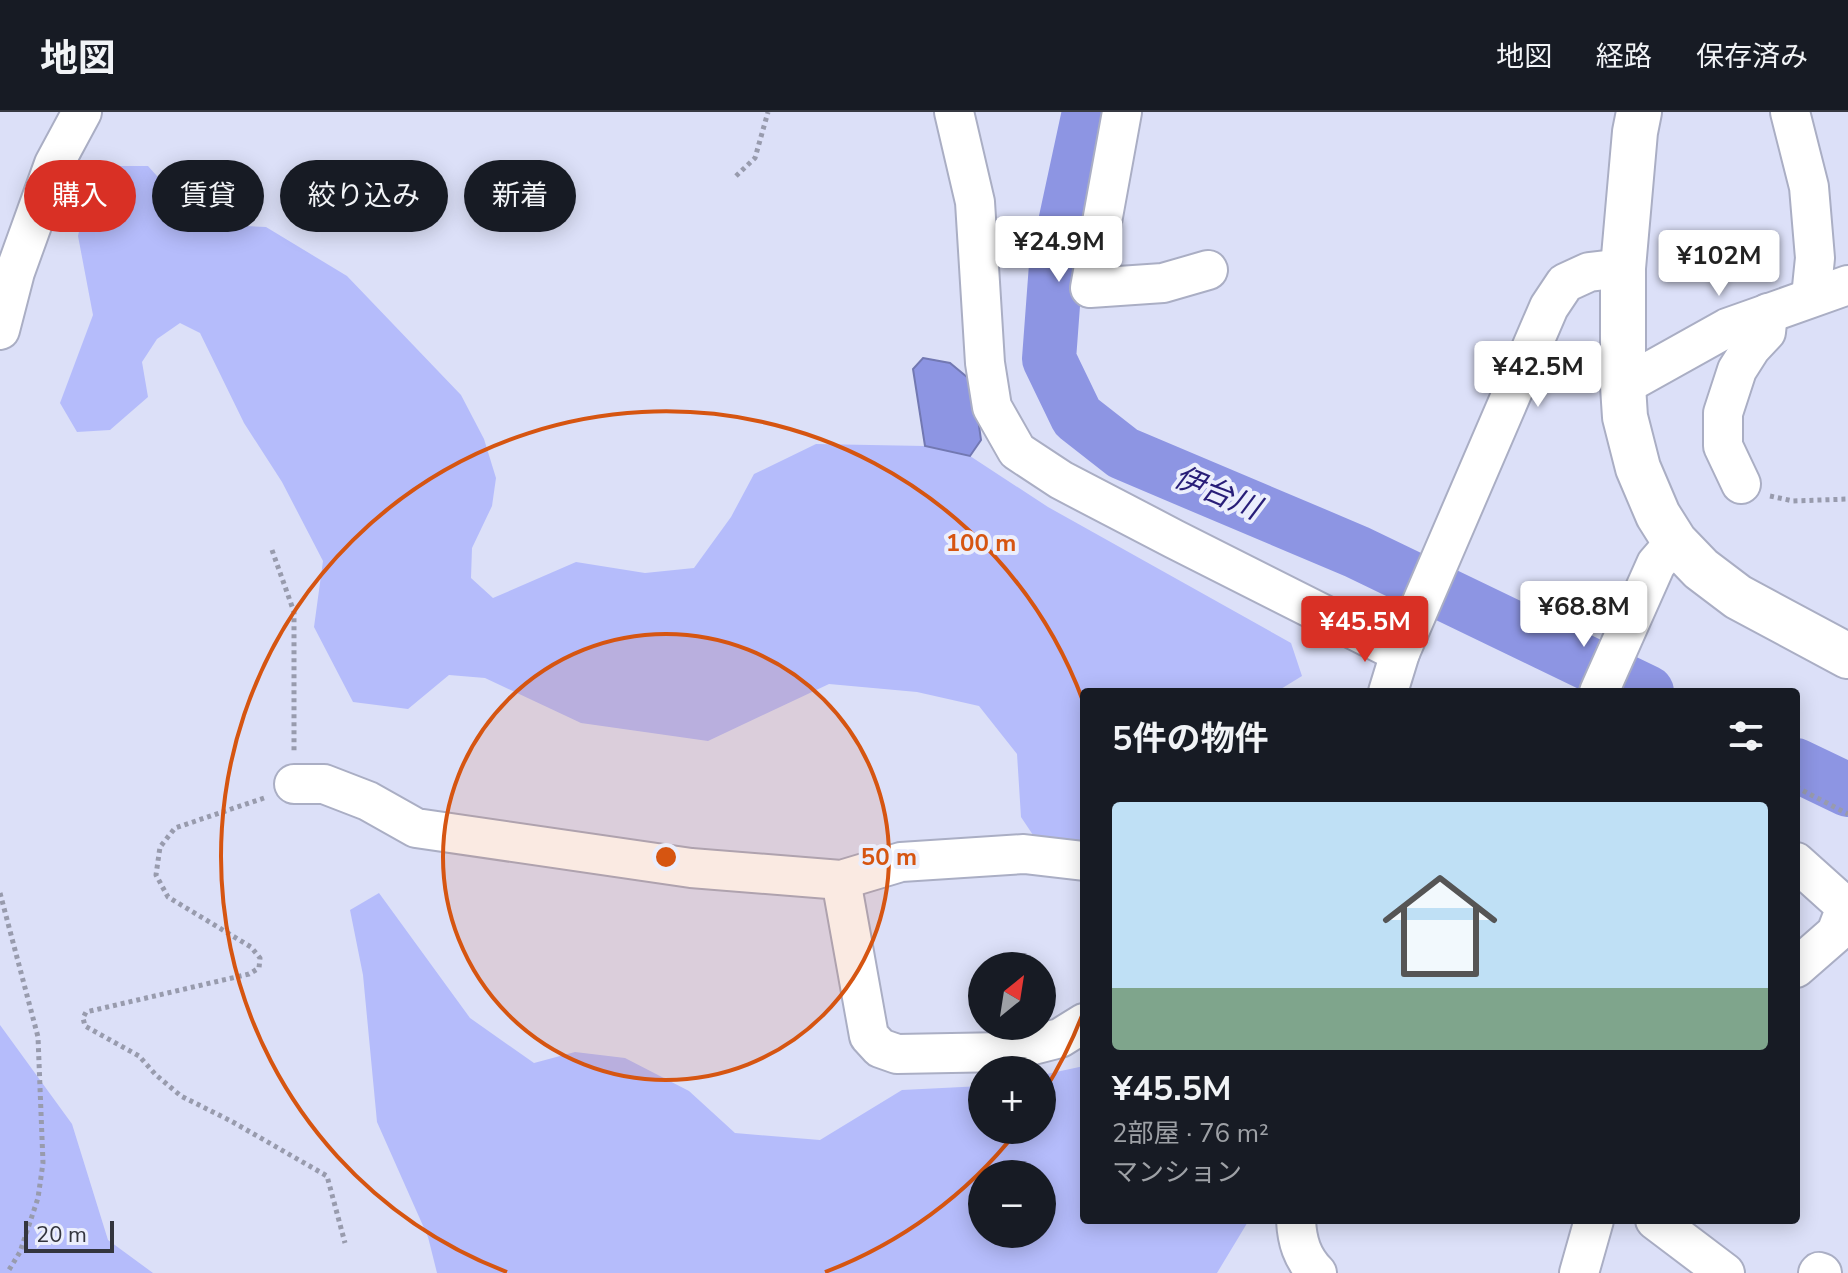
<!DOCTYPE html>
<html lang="ja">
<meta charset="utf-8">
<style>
:root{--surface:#171b24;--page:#242831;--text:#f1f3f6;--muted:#9ea1a6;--line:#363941;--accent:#d93025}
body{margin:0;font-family:"Nunito Sans","Noto Sans JP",sans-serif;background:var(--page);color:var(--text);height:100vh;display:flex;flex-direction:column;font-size:30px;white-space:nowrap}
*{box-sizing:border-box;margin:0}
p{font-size:26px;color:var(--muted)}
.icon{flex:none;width:44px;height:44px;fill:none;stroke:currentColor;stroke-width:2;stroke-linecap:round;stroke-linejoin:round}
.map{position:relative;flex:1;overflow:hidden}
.details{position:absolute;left:1080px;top:576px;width:720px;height:536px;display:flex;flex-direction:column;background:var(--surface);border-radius:8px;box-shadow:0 4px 20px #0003}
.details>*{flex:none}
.hud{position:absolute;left:24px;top:48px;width:760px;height:72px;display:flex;gap:16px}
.needle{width:52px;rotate:30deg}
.tools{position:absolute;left:968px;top:840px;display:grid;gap:16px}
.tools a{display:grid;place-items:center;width:88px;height:88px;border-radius:50%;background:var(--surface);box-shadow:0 4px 20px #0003;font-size:40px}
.scale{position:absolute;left:24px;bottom:20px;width:90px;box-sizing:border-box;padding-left:8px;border:4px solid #33353e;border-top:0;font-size:22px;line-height:28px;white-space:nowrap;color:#33353e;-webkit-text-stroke:6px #ebeefc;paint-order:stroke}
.price{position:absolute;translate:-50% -68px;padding:0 18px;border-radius:8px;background:#fff;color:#222;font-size:26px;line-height:52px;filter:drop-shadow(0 2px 4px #0008)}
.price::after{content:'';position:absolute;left:50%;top:48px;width:24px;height:18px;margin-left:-12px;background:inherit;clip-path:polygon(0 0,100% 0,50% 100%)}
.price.on{background:var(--accent);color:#fff}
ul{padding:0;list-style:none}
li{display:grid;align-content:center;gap:16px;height:424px;padding:0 32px}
li span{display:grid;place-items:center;height:248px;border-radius:8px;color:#555}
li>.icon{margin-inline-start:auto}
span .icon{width:144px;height:144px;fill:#fffc;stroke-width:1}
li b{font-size:34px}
h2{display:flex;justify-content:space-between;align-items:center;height:96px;padding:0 32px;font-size:34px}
.pill{padding:0 28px;border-radius:36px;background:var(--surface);box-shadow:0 4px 20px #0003;font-size:28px;line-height:72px}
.pill.on{background:var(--accent);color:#fff}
header{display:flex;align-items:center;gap:48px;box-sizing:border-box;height:112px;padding:0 40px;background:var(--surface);border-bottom:2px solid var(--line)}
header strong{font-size:38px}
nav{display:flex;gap:44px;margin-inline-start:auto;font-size:28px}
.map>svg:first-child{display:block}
</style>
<header>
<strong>地図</strong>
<nav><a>地図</a><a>経路</a><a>保存済み</a></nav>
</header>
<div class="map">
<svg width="1848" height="1161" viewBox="0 0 1848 1161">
<rect width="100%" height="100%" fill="#dce0f8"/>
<!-- green -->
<g fill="#b5bcfb" fill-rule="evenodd">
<path d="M 119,54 L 148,54 L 182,92 L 224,113 L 266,115 L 347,164 L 461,283 L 484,327 L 496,366 L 492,394 L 472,436 L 471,466 L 493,486 L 576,450 L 645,461 L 694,456 L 731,405 L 754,362 L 816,332 L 925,334 L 970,344 L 1048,395 L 1291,531 L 1302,564 L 1276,580 L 1084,580 L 1084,734 L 1033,723 L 1021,705 L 1017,642 L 979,594 L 917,580 L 829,572 L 708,629 L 581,611 L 485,566 L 449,563 L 408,597 L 353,590 L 314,515 L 323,449 L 282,370 L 244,311 L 200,221 L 180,211 L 157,227 L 142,250 L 148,285 L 110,318 L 77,320 L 60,291 L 93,203 L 78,124 L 91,67 Z"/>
<path d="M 379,781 L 470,906 L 534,951 L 575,940 L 625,946 L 689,979 L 735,1021 L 820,1028 L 902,978 L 982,974 L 982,1018 L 1042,1018 L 1042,963 L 1084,954 L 1084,1108 L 1249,1108 L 1217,1161 L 437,1161 L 428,1125 L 377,1010 L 363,863 L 350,798 ZM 982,1062 L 1042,1062 L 1042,1122 L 982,1122 Z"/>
<path d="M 0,913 L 72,1012 L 108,1128 L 153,1161 L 0,1161 Z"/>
</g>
<!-- water -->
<path fill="#8d95e3" stroke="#7278b2" stroke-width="2" d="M 923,246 L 950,251 L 973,270 L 981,328 L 970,344 L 925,334 L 913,257 Z"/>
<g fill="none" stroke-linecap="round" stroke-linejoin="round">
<!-- river -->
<g stroke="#8d95e3" stroke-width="54">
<path d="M 1089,0 L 1056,153 L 1049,247 L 1077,305 L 1123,341 L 1357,440 L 1647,580"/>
<path d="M 1796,653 L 1848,678"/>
</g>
<defs>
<g id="minor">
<path d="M 954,0 L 975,90 L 985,251 L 992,295 L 1017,339 L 1061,368 L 1174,427 L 1400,541"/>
<path d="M 1122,0 L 1090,176 L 1163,171 L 1208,158"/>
<path d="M 1790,0 L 1809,75 L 1815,146 L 1811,185"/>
<path d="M 0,218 L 15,160 L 54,52 L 82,0"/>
<path d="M 1623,274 L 1727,216 L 1848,173"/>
<path d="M 1741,372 L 1723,334 L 1723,301 L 1737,258 L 1751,236 L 1766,220 L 1768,201"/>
<path d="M 1388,580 L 1400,541 L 1549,195 L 1565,171 L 1589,160 L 1623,156"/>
<path d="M 1599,580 L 1656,452 L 1675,430"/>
<path d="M 294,672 L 324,672 L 368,689 L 416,716 L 691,756 L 841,768 L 901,750 L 1024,742 L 1084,749"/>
<path d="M 1796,750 L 1846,795 L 1836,821 L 1796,856"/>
<path d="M 841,768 L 869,924 L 880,936 L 897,942 L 1006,940 L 1060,926 L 1084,911"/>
<path d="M 1296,1108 C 1297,1129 1302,1146 1317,1161"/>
<path d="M 1655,1108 L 1725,1161"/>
<path d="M 1579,1161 L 1594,1108"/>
<path d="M 1818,1161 L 1819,1160 L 1822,1161"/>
</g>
<path id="major" d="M 1639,0 L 1635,20 L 1623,156 L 1623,274 L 1625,305 L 1638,356 L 1658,403 L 1675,430 L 1701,457 L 1738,485 L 1848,544"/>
</defs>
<!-- minor casing -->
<use href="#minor" stroke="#aaaec4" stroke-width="42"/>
<!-- major casing -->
<use href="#major" stroke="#aaaec4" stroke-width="48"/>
<!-- path -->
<g stroke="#989bad" stroke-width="5" stroke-dasharray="4 4" stroke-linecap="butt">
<path d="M 736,64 L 755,46 L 768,0"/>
<path d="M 1770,384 L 1793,389 L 1848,387"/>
<path d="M 272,438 L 294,500 L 294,639"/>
<path d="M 1796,675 L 1848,702"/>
<path d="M 264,686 L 175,716 L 160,735 L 156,763 L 168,785 L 251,835 L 260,846 L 259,856 L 249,862 L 86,900 L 83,906 L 85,914 L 139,944 L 156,963 L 181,984 L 231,1009 L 327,1064 L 345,1131"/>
<path d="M 0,781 L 38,925 L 43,1051 L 38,1086 L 20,1140 L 7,1161"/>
</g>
<!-- minor -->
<use href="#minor" stroke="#fff" stroke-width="38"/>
<!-- major -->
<use href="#major" stroke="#fff" stroke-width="44"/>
</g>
<!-- distance rings -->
<circle cx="666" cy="745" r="223" fill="#d65511" fill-opacity=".12"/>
<g fill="none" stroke="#d65511" stroke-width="4">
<circle cx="666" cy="745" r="223"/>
<path d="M1083 901A445 445 0 0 1 1043 981M1017 1019A445 445 0 0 1 825 1160M507 1160A445 445 0 1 1 1083 589"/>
</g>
<g text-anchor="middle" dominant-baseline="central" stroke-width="8" stroke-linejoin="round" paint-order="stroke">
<!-- water labels -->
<g font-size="30" font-style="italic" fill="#281e78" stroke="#ebeefc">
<text transform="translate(1217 381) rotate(23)">伊台川</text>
</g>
</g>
<circle cx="666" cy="745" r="12" fill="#d65511" stroke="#ebeefc" stroke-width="4"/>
<g font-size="24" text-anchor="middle" font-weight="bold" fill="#d65511" stroke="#ebeefc" stroke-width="8" stroke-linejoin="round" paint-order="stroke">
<text x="981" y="439">100 m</text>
<text x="889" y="753">50 m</text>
</g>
</svg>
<div class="tools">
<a><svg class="needle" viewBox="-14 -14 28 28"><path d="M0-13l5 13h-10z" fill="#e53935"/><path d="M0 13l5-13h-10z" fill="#9ea1a6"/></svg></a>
<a>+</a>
<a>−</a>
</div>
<div class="scale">20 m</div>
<b class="price" style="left:1059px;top:172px">¥24.9M</b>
<b class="price" style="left:1719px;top:186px">¥102M</b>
<b class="price" style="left:1538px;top:297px">¥42.5M</b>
<b class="price" style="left:1584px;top:537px">¥68.8M</b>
<b class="price on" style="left:1365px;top:552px">¥45.5M</b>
<div class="hud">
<a class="pill on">購入</a>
<a class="pill">賃貸</a>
<a class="pill">絞り込み</a>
<a class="pill">新着</a>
</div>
<section class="details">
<h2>5件の物件<svg class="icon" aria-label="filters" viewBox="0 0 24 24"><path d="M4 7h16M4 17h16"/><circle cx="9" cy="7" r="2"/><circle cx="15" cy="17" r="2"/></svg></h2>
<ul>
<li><span style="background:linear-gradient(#bfe0f5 75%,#7fa58c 0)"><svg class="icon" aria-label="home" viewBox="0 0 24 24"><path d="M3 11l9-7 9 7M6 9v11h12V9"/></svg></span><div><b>¥45.5M</b><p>2部屋 · 76 m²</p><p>マンション</p></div></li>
</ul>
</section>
</div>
